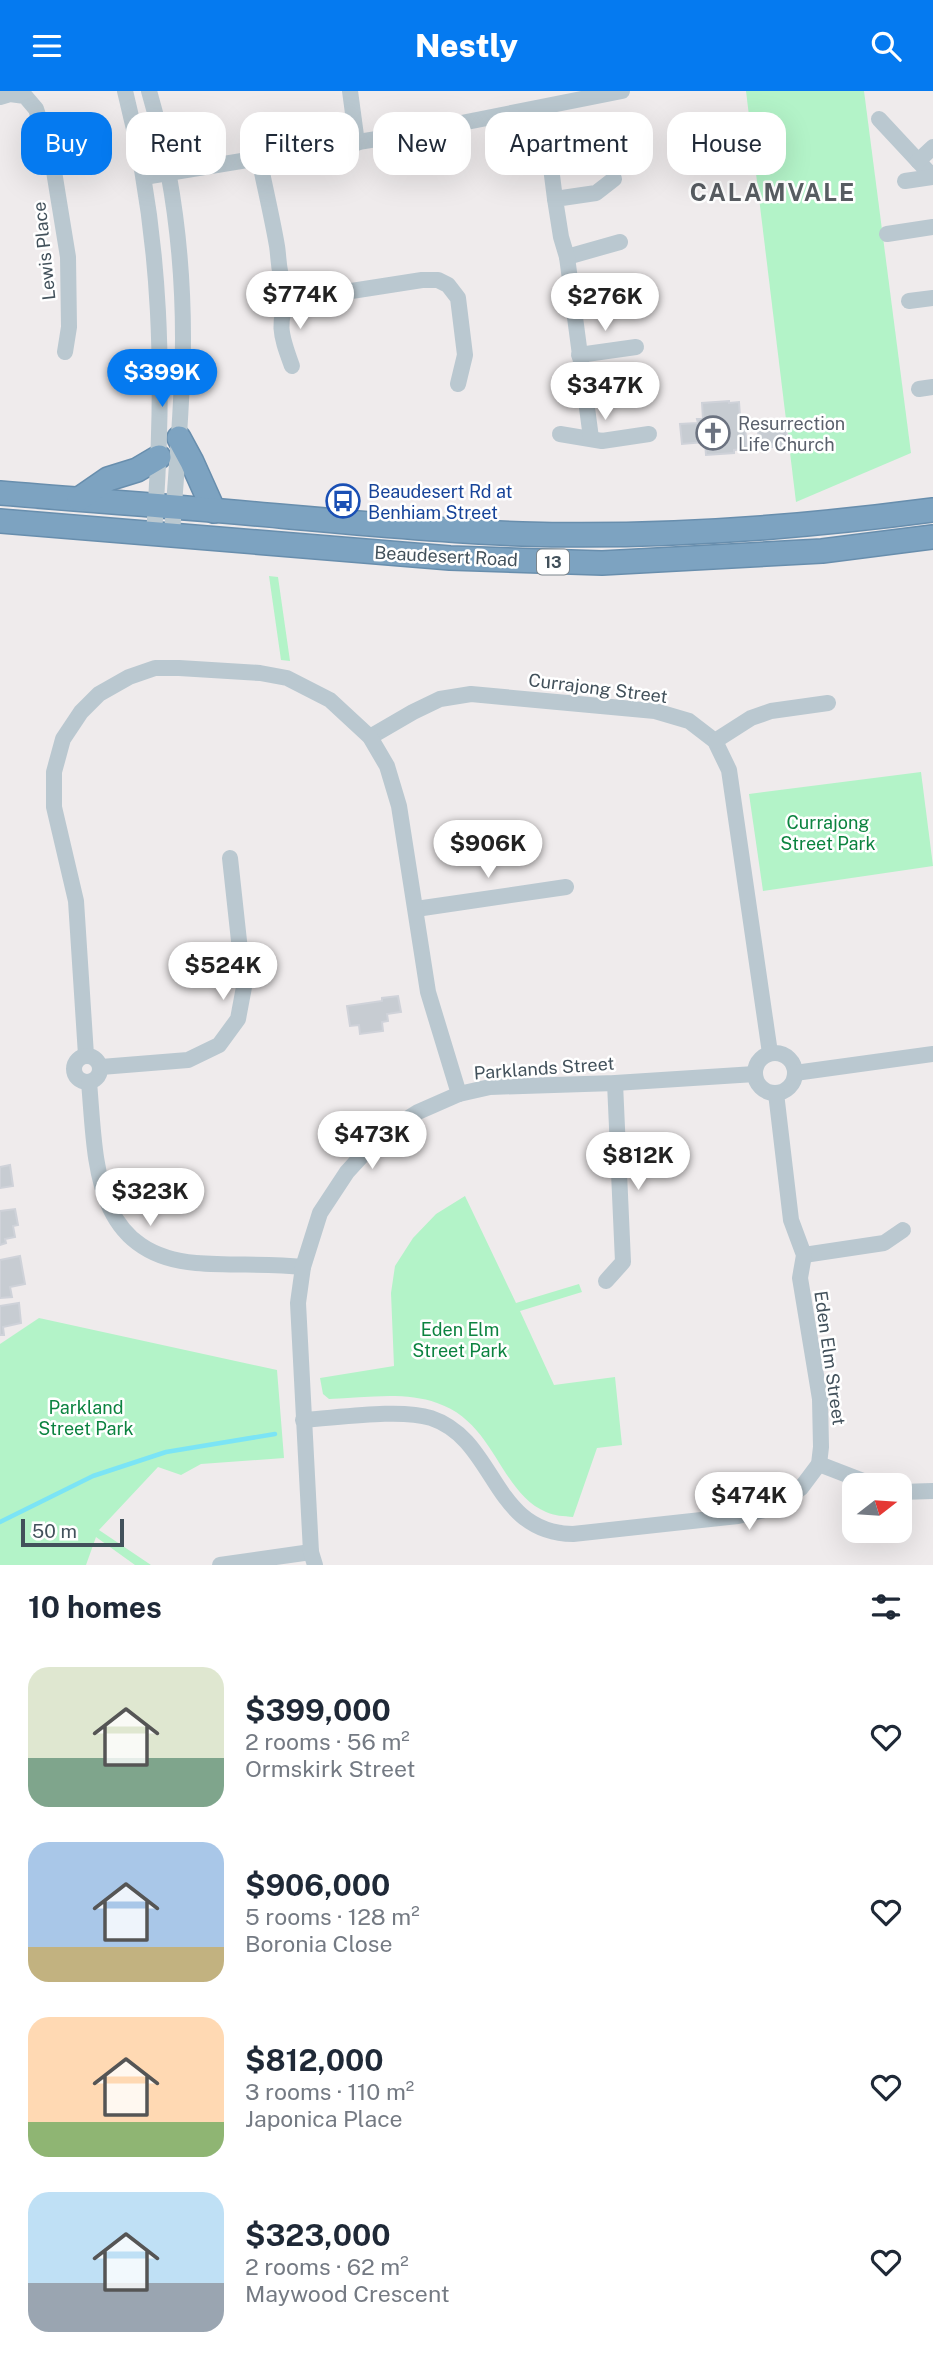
<!DOCTYPE html>
<meta charset="utf-8">
<style>
:root{--surface:#fff;--page:#f6f6f7;--text:#1f2937;--muted:#747a83;--accent:#057af0}
body{margin:0;font-family:"Public Sans",sans-serif;background:var(--page);color:var(--text);height:100vh;display:flex;flex-direction:column;font-size:26px;white-space:nowrap}
*{box-sizing:border-box;margin:0}
p{font-size:23px;color:var(--muted)}
.icon{flex:none;width:38px;height:38px;fill:none;stroke:currentColor;stroke-width:2;stroke-linecap:round;stroke-linejoin:round}
.map{position:relative;height:1474px;overflow:hidden}
.side{display:flex;flex-direction:column;background:var(--surface);flex:1}
.side>*{flex:none}
.top-card{position:absolute;left:21px;top:21px;width:892px;height:63px;display:flex;gap:14px}
.needle{width:46px;rotate:73deg}
.tools{position:absolute;left:842px;top:1382px;display:grid;gap:14px}
.tools a{display:grid;place-items:center;width:70px;height:70px;border-radius:14px;background:var(--surface);box-shadow:0 7px 28px #0002;font-size:35px}
.scale{position:absolute;left:21px;bottom:18px;width:103px;box-sizing:border-box;padding-left:7px;border:4px solid #42515b;border-top:0;font-size:19px;line-height:24px;white-space:nowrap;color:#42515b;-webkit-text-stroke:5px #fff;paint-order:stroke}
.price{position:absolute;translate:-50% -60px;padding:0 16px;border-radius:24px;background:#fff;color:#222;font-size:23px;line-height:46px;filter:drop-shadow(0 2px 4px #0008)}
.price::after{content:'';position:absolute;left:50%;top:42px;width:21px;height:16px;margin-left:-10px;background:inherit;clip-path:polygon(0 0,100% 0,50% 100%)}
.price.current{background:var(--accent);color:#fff}
ul{padding:0;list-style:none}
li{display:flex;align-items:center;gap:21px;height:175px;padding:0 28px}
li span{display:grid;place-items:center;flex:none;width:196px;height:140px;border-radius:21px;color:#555}
li>.icon{margin-inline-start:auto}
span .icon{width:84px;height:84px;fill:#fffc;stroke-width:1}
li b{font-size:30px}
h2{display:flex;justify-content:space-between;align-items:center;height:84px;padding:0 28px;font-size:30px}
.pill{padding:0 24px;border-radius:21px;background:var(--surface);box-shadow:0 7px 28px #0002;font-size:24px;line-height:63px}
.pill.current{background:var(--accent);color:#fff}
header{display:flex;justify-content:space-between;align-items:center;height:91px;padding:0 28px;background:var(--accent);color:#fff;font-size:32px;font-weight:800}
.map>svg:first-child{display:block}
</style>
<header><svg class="icon" aria-label="menu" viewBox="0 0 24 24"><path d="M4 6h16M4 12h16M4 18h16"/></svg>Nestly<svg class="icon" aria-label="search" viewBox="0 0 24 24"><circle cx="10" cy="10" r="6"/><path d="M15 15l6 6"/></svg></header>
<div class="map">
<svg width="933" height="1474" viewBox="0 0 933 1474">
<rect width="100%" height="100%" fill="#efebec"/>
<!-- green -->
<g fill="#b3f3c8">
<path d="M 746,0 L 864,0 L 911,362 L 796,411 Z"/>
<path d="M 269,485 L 278,486 L 290,570 L 281,569 Z"/>
<path d="M 921,681 L 933,775 L 763,800 L 749,703 Z"/>
<path d="M 465,1105 L 516,1212 L 579,1193 L 582,1201 L 520,1220 L 554,1294 L 615,1286 L 622,1354 L 597,1357 L 573,1426 C 564,1425 554,1425 546,1421 C 500,1402 495,1331 437,1312 C 404,1300 364,1307 329,1308 L 323,1303 L 320,1287 L 394,1275 L 391,1202 L 395,1175 L 413,1147 L 436,1123 Z"/>
<path d="M 39,1227 L 277,1279 L 284,1367 L 201,1373 L 181,1384 L 158,1376 L 99,1439 L 151,1474 L 135,1474 L 96,1446 L 86,1474 L 0,1474 L 0,1253 Z"/>
</g>
<g fill="none" stroke-linecap="round" stroke-linejoin="round">
<!-- stream -->
<path stroke="#7be4f5" stroke-width="4.5" d="M 0,1431 L 93,1385 L 166,1361 L 275,1343"/>
</g>
<!-- building -->
<g fill="#c7ccd2" stroke="#cfd2d9" stroke-width="2">
<path d="M 729,310 L 729,312 L 739,311 L 740,325 L 744,325 L 747,358 L 734,359 L 734,362 L 706,364 L 705,351 L 682,353 L 680,333 L 698,332 L 697,328 L 703,328 L 702,312 Z"/>
<path d="M 786,336 L 788,355 L 759,357 L 758,338 Z"/>
<path d="M 398,905 L 401,921 L 387,923 L 388,930 L 382,931 L 383,940 L 360,943 L 359,934 L 350,935 L 347,915 L 382,910 L 382,907 Z"/>
<path d="M 10,1074 L 13,1095 L 0,1097 L 0,1076 Z"/>
<path d="M 15,1118 L 18,1134 L 13,1135 L 15,1146 L 5,1148 L 6,1152 L 0,1154 L 0,1120 Z"/>
<path d="M 20,1165 L 25,1193 L 10,1196 L 12,1206 L 0,1207 L 0,1169 Z"/>
<path d="M 19,1212 L 21,1232 L 3,1236 L 4,1244 L 0,1244 L 0,1215 Z"/>
</g>
<g fill="none" stroke-linecap="round" stroke-linejoin="round">
<defs>
<g id="highway">
<path d="M 179,347 L 192,371 L 214,420"/>
<path d="M 0,402 C 97,410 193,417 290,426 C 367,433 444,440 522,443 C 659,447 797,437 933,419"/>
<path d="M 79,408 L 108,388 L 137,379 L 159,366"/>
<path d="M 0,430 L 450,467 L 602,472 L 822,460 L 933,446"/>
</g>
</defs>
<!-- highway casing -->
<use href="#highway" stroke="#688ead" stroke-width="26"/>
<!-- minor -->
<g stroke="#bac8d0" stroke-width="16">
<path d="M 125,0 C 163,148 165,290 154,442"/>
<path d="M 149,0 C 172,79 183,165 183,247 C 183,313 176,379 172,444"/>
<path d="M 350,0 L 357,52"/>
<path d="M 0,6 L 10,3 L 25,5 L 36,18 L 52,68 L 68,166 L 69,236 L 65,261"/>
<path d="M 879,28 L 933,86"/>
<path d="M 547,45 L 555,108"/>
<path d="M 259,67 C 265,97 272,126 277,155 C 279,167 278,182 284,193 C 291,204 301,205 313,206 L 422,189 L 438,189 L 448,194 L 458,207 L 465,264 L 458,293"/>
<path d="M 918,70 L 933,56"/>
<path d="M 144,86 L 401,44 L 622,0"/>
<path d="M 905,90 L 933,86"/>
<path d="M 887,143 L 933,136"/>
<path d="M 567,166 L 620,151"/>
<path d="M 292,202 C 275,230 281,245 292,275"/>
<path d="M 909,210 L 933,207"/>
<path d="M 579,264 L 636,256"/>
<path d="M 919,298 L 933,296"/>
<path d="M 560,343 L 602,350 L 649,343"/>
<path d="M 591,347 L 567,166 L 561,146 L 555,108 L 596,102 L 614,88"/>
<path d="M 370,646 L 413,621 L 440,608 L 471,603 L 655,620 L 689,630 L 715,650 L 729,679 L 770,962"/>
<path d="M 715,650 L 751,627 L 771,620 L 828,612"/>
<path d="M 416,818 L 566,796"/>
<circle cx="775" cy="982" r="20"/>
<path d="M 86,964 L 76,810 L 54,716 L 54,681 L 63,648 L 81,621 L 99,603 L 129,586 L 155,577 L 179,577 L 260,582 L 287,587 L 330,609 L 370,646 L 387,675 L 399,715 L 428,901 L 459,1003"/>
<circle cx="87" cy="978" r="13"/>
<path d="M 101,976 L 188,969 L 219,954 L 238,928 L 244,896 L 230,767"/>
<path d="M 795,982 L 933,963"/>
<path d="M 89,991 C 96,1070 92,1163 196,1172 C 232,1175 267,1172 303,1176"/>
<path d="M 804,1164 L 884,1152 L 903,1139"/>
<path d="M 606,1190 L 623,1171 L 615,992"/>
<path d="M 303,1329 C 337,1327 400,1317 431,1327 C 497,1349 491,1442 573,1443 L 738,1425 L 773,1417 L 801,1397 L 819,1373 L 821,1356 L 820,1308 L 800,1187 L 804,1164 L 791,1129 L 776,1002"/>
<path d="M 819,1373 L 876,1395"/>
<path d="M 900,1401 L 933,1400"/>
<path d="M 220,1474 L 311,1461"/>
<path d="M 315,1474 L 311,1461 L 298,1212 L 303,1176 L 320,1122 L 347,1081 L 380,1045 L 418,1021 L 459,1003 L 490,996 L 615,992 L 755,983"/>
</g>
<!-- highway -->
<use href="#highway" stroke="#7da3c1" stroke-width="23"/>
</g>
<!-- icons -->
<defs>
<symbol id="church-ring" viewBox="-11 -11 22 22"><circle r="9.5" fill="#fff" stroke="#6b7280" stroke-width="1.5"/><path d="M-1.2-6h2.4v3.5h3.3v2.4h-3.3V6h-2.4V-.1h-3.3v-2.4h3.3Z" fill="#6b7280"/></symbol>
<symbol id="bus-ring" viewBox="-11 -11 22 22"><circle r="9.5" fill="#fff" stroke="#1a4fb4" stroke-width="1.5"/><path d="M-5-6H5V4H4V6H2V4H-2V6H-4V4H-5ZM-3.5-4V0h7V-4ZM-3.5 1.2v1.5H-2V1.2ZM2 1.2v1.5H3.5V1.2Z" fill="#1a4fb4"/></symbol>
</defs>
<g fill-rule="evenodd">
<use href="#church-ring" x="694" y="323" width="38" height="38"/>
<use href="#bus-ring" x="324" y="391" width="38" height="38"/>
</g>
<g text-anchor="middle" dominant-baseline="central" stroke-width="5" stroke-linejoin="round" paint-order="stroke">
<!-- shield labels -->
<rect fill="#fff" stroke="#7b858c" stroke-width="2" x="537" y="458.5" width="32" height="25" rx="5"/>
<g font-size="16" font-weight="bold" fill="#42515b">
<text x="553" y="471">13</text>
</g>
<!-- street labels -->
<g font-size="18" fill="#42515b" stroke="#fff">
<text transform="translate(44 160) rotate(-96)">Lewis Place</text>
<text transform="translate(446 465) rotate(3)">Beaudesert Road</text>
<text transform="translate(598 597) rotate(7)">Currajong Street</text>
<text transform="translate(544 977) rotate(-4)">Parklands Street</text>
<text transform="translate(830 1267) rotate(82)">Eden Elm Street</text>
</g>
<!-- worship labels -->
<g font-size="18" fill="#5b616d" stroke="#fff" text-anchor="start">
<text x="738" y="332">Resurrection<tspan x="738" dy="21">Life Church</tspan></text>
</g>
<!-- transit labels -->
<g font-size="18" fill="#164399" stroke="#fff" text-anchor="start">
<text x="368" y="400">Beaudesert Rd at<tspan x="368" dy="21">Benhiam Street</tspan></text>
</g>
<!-- park labels -->
<g font-size="18" fill="#0c8340" stroke="#fff">
<text x="828" y="731">Currajong<tspan x="828" dy="21">Street Park</tspan></text>
<text x="460" y="1238">Eden Elm<tspan x="460" dy="21">Street Park</tspan></text>
<text x="86" y="1316">Parkland<tspan x="86" dy="21">Street Park</tspan></text>
</g>
<!-- district labels -->
<g font-size="24" font-weight="bold" letter-spacing="2" fill="#585d62" stroke="#fff">
<text x="773" y="101">CALAMVALE</text>
</g>
</g>
</svg>
<div class="tools">
<a><svg class="needle" viewBox="-14 -14 28 28"><path d="M0-13l5 13h-10z" fill="#e53935"/><path d="M0 13l5-13h-10z" fill="#747a83"/></svg></a>
</div>
<div class="scale">50 m</div>
<b class="price" style="left:300px;top:240px">$774K</b>
<b class="price" style="left:605px;top:242px">$276K</b>
<b class="price current" style="left:162px;top:318px">$399K</b>
<b class="price" style="left:605px;top:331px">$347K</b>
<b class="price" style="left:488px;top:789px">$906K</b>
<b class="price" style="left:223px;top:911px">$524K</b>
<b class="price" style="left:372px;top:1080px">$473K</b>
<b class="price" style="left:638px;top:1101px">$812K</b>
<b class="price" style="left:150px;top:1137px">$323K</b>
<b class="price" style="left:749px;top:1441px">$474K</b>
<div class="top-card">
<a class="pill current">Buy</a>
<a class="pill">Rent</a>
<a class="pill">Filters</a>
<a class="pill">New</a>
<a class="pill">Apartment</a>
<a class="pill">House</a>
</div>
</div>
<section class="side">
<h2>10 homes<svg class="icon" aria-label="filters" viewBox="0 0 24 24"><path d="M4 7h16M4 17h16"/><circle cx="9" cy="7" r="2"/><circle cx="15" cy="17" r="2"/></svg></h2>
<ul>
<li><span style="background:linear-gradient(#dfe7d0 65%,#7fa58c 0)"><svg class="icon" aria-label="home" viewBox="0 0 24 24"><path d="M3 11l9-7 9 7M6 9v11h12V9"/></svg></span><div><b>$399,000</b><p>2 rooms · 56 m²</p><p>Ormskirk Street</p></div><svg class="icon" aria-label="heart" viewBox="0 0 24 24"><path d="M12 20l-8-8c-3-5 5-10 8-4 3-6 11-1 8 4z"/></svg></li>
<li><span style="background:linear-gradient(#a9c7e8 75%,#c2b280 0)"><svg class="icon" aria-label="home" viewBox="0 0 24 24"><path d="M3 11l9-7 9 7M6 9v11h12V9"/></svg></span><div><b>$906,000</b><p>5 rooms · 128 m²</p><p>Boronia Close</p></div><svg class="icon" aria-label="heart" viewBox="0 0 24 24"><path d="M12 20l-8-8c-3-5 5-10 8-4 3-6 11-1 8 4z"/></svg></li>
<li><span style="background:linear-gradient(#ffd9b3 75%,#8fb573 0)"><svg class="icon" aria-label="home" viewBox="0 0 24 24"><path d="M3 11l9-7 9 7M6 9v11h12V9"/></svg></span><div><b>$812,000</b><p>3 rooms · 110 m²</p><p>Japonica Place</p></div><svg class="icon" aria-label="heart" viewBox="0 0 24 24"><path d="M12 20l-8-8c-3-5 5-10 8-4 3-6 11-1 8 4z"/></svg></li>
<li><span style="background:linear-gradient(#bfe0f5 65%,#9aa5b1 0)"><svg class="icon" aria-label="home" viewBox="0 0 24 24"><path d="M3 11l9-7 9 7M6 9v11h12V9"/></svg></span><div><b>$323,000</b><p>2 rooms · 62 m²</p><p>Maywood Crescent</p></div><svg class="icon" aria-label="heart" viewBox="0 0 24 24"><path d="M12 20l-8-8c-3-5 5-10 8-4 3-6 11-1 8 4z"/></svg></li>
</ul>
</section>
